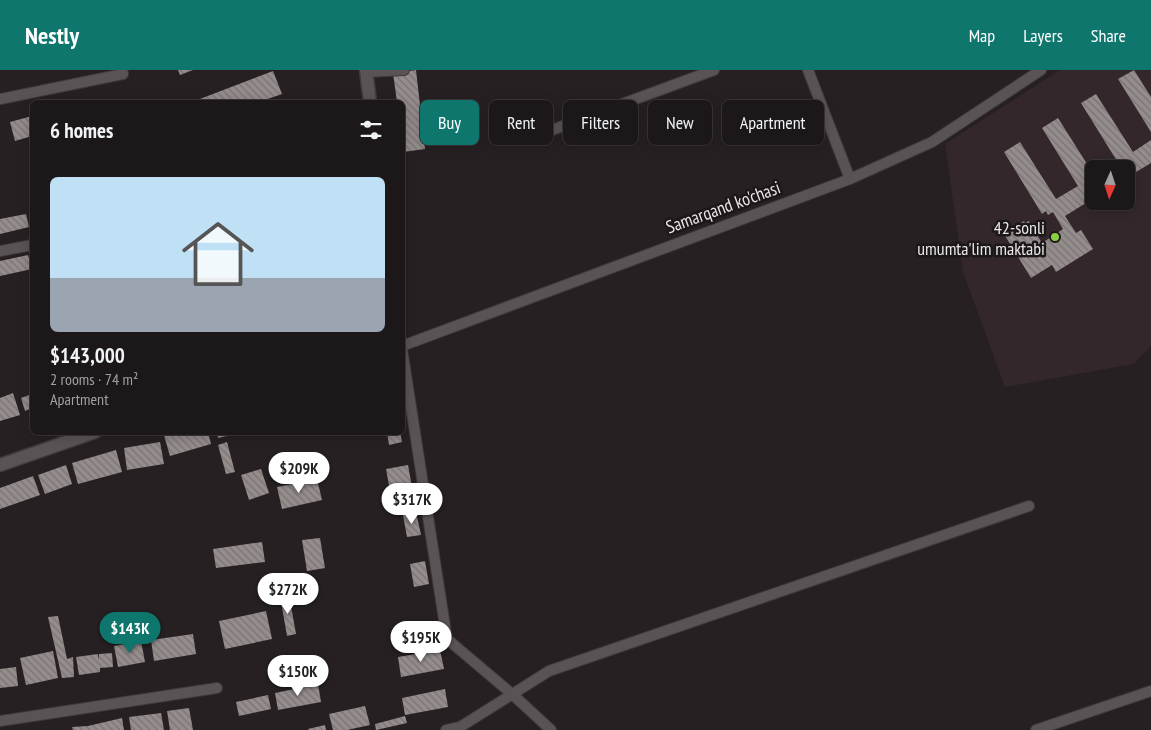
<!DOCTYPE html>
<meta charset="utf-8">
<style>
:root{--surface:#1c181a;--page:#252123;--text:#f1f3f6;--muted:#a0a0a2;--line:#3a3739;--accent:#0f766e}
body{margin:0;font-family:"PT Sans Narrow",sans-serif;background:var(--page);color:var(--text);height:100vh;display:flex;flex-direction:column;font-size:19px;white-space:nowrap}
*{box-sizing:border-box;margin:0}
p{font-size:16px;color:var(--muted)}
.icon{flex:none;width:28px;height:28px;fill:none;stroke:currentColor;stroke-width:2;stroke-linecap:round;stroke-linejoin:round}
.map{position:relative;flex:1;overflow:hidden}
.details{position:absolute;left:30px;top:30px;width:375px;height:335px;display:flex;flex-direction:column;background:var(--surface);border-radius:8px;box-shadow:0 2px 12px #0003,0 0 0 1px var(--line)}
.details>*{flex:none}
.hud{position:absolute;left:420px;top:30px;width:475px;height:45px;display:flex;gap:10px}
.needle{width:32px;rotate:183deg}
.fabs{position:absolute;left:1085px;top:90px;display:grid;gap:10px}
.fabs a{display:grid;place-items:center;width:50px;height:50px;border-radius:8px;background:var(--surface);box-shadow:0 2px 12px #0003,0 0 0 1px var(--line);font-size:25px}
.price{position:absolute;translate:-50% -42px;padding:0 11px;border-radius:18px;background:#fff;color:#222;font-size:16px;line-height:32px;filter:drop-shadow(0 1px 2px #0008)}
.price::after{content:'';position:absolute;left:50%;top:30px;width:15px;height:11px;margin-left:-8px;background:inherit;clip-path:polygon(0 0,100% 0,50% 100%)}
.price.active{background:var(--accent);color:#fff}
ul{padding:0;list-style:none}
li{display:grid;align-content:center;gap:10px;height:265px;padding:0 20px}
li span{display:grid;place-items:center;height:155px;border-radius:8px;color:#555}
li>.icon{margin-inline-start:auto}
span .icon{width:90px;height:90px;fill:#fffc;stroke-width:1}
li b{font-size:21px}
h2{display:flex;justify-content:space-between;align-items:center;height:60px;padding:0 20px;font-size:21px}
.tag{padding:0 18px;border-radius:8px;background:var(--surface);box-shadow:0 2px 12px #0003,0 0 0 1px var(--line);font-size:18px;line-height:45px}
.tag.active{background:var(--accent);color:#fff}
header{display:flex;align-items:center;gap:30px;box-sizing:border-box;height:70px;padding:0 25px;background:var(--accent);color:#fff}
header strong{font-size:24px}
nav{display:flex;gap:28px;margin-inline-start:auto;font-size:18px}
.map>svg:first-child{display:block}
</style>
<header>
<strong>Nestly</strong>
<nav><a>Map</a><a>Layers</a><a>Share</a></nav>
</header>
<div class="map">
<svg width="1151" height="660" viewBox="0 0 1151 660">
<defs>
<pattern id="building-back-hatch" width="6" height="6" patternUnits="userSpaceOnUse" patternTransform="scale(1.25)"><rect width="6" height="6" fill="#958c8c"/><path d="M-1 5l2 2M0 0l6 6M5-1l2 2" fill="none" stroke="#797374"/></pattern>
</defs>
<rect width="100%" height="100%" fill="#262022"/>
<!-- built -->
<path fill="#33272c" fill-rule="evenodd" d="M 1060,0 L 1151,0 L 1151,276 L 1134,294 L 1005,317 L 963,202 L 945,74 ZM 1094,99 L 1126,99 L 1126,131 L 1094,131 Z"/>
<!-- building -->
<g fill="url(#building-back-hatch)">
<path d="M 178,0 L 193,0 L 180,5 Z"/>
<path d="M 416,0 L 425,79 L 403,82 L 402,32 L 397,32 L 393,3 Z"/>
<path d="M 1134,0 L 1151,27 L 1151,62 L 1118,9 Z"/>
<path d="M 273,1 L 282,24 L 259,32 L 192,32 Z"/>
<path d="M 1096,24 L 1133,82 L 1151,70 L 1151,93 L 1126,108 L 1126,99 L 1105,99 L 1117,91 L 1081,33 Z"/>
<path d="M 32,46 L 32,66 L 15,71 L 10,52 Z"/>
<path d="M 1058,48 L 1094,105 L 1094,128 L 1065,146 L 1076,163 L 1081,160 L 1093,179 L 1056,202 L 1052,195 L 1031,208 L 1004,164 L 1024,151 L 1025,153 L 1029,151 L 1042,173 L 1063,159 L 1053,142 L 1048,145 L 1046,141 L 1042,144 L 1004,82 L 1020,72 L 1056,129 L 1078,116 L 1042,58 Z"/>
<path d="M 26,144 L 29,157 L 0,164 L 0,149 Z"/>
<path d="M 28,185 L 32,199 L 0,206 L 0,191 Z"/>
<path d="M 13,323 L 20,345 L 0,351 L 0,328 Z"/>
<path d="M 32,324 L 32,338 L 25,341 L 21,328 Z"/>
<path d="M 163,362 L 208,362 L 211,374 L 170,386 Z"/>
<path d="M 217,362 L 240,362 L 240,363 L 218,368 Z"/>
<path d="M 387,362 L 400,362 L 402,372 L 389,375 Z"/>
<path d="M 160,372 L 164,394 L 127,400 L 124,378 Z"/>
<path d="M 227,372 L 235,402 L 226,404 L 218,375 Z"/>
<path d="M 116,380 L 122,402 L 78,414 L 72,393 Z"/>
<path d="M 309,386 L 313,406 L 277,412 L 273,393 Z"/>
<path d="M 66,395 L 72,414 L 45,424 L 38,405 Z"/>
<path d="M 408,395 L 412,417 L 390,421 L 386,399 Z"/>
<path d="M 261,399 L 269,423 L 249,430 L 241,405 Z"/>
<path d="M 33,406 L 40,425 L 0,439 L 0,418 Z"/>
<path d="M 317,409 L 322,430 L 282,439 L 277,417 Z"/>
<path d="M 416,442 L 421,465 L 407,467 L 403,445 Z"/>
<path d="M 320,468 L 325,498 L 307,501 L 302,470 Z"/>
<path d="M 262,472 L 265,492 L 216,498 L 213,479 Z"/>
<path d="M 425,491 L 429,514 L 414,517 L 410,494 Z"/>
<path d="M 289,525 L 296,564 L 287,566 L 280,526 Z"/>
<path d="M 266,541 L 272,569 L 225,579 L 219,551 Z"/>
<path d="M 58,546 L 67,589 L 73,587 L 74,607 L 62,608 L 48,547 Z"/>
<path d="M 193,564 L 196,584 L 154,591 L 151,570 Z"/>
<path d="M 141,571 L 145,592 L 118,597 L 114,576 Z"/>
<path d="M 440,580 L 444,599 L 401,607 L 398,587 Z"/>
<path d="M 53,581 L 58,608 L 26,615 L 20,588 Z"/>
<path d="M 112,583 L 113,597 L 100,598 L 100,602 L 79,605 L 76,587 L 98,584 L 99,590 L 99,584 Z"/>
<path d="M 16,597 L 18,616 L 0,618 L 0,599 Z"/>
<path d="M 318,614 L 321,632 L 278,640 L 275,623 Z"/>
<path d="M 445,619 L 448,637 L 405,645 L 402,628 Z"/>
<path d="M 268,625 L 271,639 L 239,646 L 236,632 Z"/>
<path d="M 365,636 L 370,655 L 347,660 L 333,660 L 329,644 Z"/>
<path d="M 189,638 L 193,660 L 170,660 L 167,641 Z"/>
<path d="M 161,643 L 164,660 L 131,660 L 129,647 Z"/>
<path d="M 405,646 L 407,653 L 376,660 L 375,654 Z"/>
<path d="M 122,648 L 124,660 L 73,660 L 72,657 L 88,656 Z"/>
<path d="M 325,655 L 326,660 L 309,660 L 308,659 Z"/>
</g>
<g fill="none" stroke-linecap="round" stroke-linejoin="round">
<defs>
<g id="minor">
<path d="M 808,0 L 850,109"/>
<path d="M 367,2 L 404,0"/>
<path d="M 0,29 L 123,4 L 122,0"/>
<path d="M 552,60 L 714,0"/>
<path d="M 0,181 L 32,175"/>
<path d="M 402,276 L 850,109 L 932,72 L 1041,0"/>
<path d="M 402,279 L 447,569 L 512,624 L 551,660"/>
<path d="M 0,651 L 217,618"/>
<path d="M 446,660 L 460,657 L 549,601 L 1029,436"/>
<path d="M 1036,660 L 1151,621"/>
</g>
<g id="tertiary">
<path d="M 366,0 L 370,32"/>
<path d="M 0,395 L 95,362"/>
</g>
</defs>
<!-- minor casing -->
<use href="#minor" stroke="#3f3a3c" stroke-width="12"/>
<!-- tertiary casing -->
<use href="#tertiary" stroke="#3f3a3c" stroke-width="15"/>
<!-- minor -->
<use href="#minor" stroke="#5a5356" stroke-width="10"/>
<!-- tertiary -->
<use href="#tertiary" stroke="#5a5356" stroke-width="12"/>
</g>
<!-- markers -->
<circle fill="#8bce46" stroke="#1c1719" stroke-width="2" cx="1055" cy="167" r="5"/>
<g text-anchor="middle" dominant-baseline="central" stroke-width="5" stroke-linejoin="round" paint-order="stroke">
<!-- street labels -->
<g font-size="18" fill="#ebe6e8" stroke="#1c1719">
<text transform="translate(723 137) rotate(-20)">Samarqand ko'chasi</text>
</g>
<!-- poi labels -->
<g font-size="18" fill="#ebe6e8" stroke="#1c1719" text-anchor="end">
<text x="1045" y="157">42-sonli<tspan x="1045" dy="21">umumta'lim maktabi</tspan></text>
</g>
</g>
</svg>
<div class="fabs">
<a><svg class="needle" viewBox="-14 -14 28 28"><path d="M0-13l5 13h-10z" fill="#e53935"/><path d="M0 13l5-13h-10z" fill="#a0a0a2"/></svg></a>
</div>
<b class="price" style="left:299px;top:424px">$209K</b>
<b class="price" style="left:412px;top:455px">$317K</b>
<b class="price" style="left:288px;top:545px">$272K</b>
<b class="price active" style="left:130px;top:584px">$143K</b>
<b class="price" style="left:421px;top:593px">$195K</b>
<b class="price" style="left:298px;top:627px">$150K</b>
<div class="hud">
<a class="tag active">Buy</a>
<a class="tag">Rent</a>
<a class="tag">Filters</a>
<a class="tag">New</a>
<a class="tag">Apartment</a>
</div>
<section class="details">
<h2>6 homes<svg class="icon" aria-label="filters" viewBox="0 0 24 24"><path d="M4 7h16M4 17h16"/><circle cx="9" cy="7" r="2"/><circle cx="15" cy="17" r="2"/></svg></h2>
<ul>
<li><span style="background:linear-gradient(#bfe0f5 65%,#9aa5b1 0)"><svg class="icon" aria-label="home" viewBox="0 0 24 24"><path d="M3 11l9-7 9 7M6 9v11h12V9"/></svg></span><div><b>$143,000</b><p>2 rooms · 74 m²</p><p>Apartment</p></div></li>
</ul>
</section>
</div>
